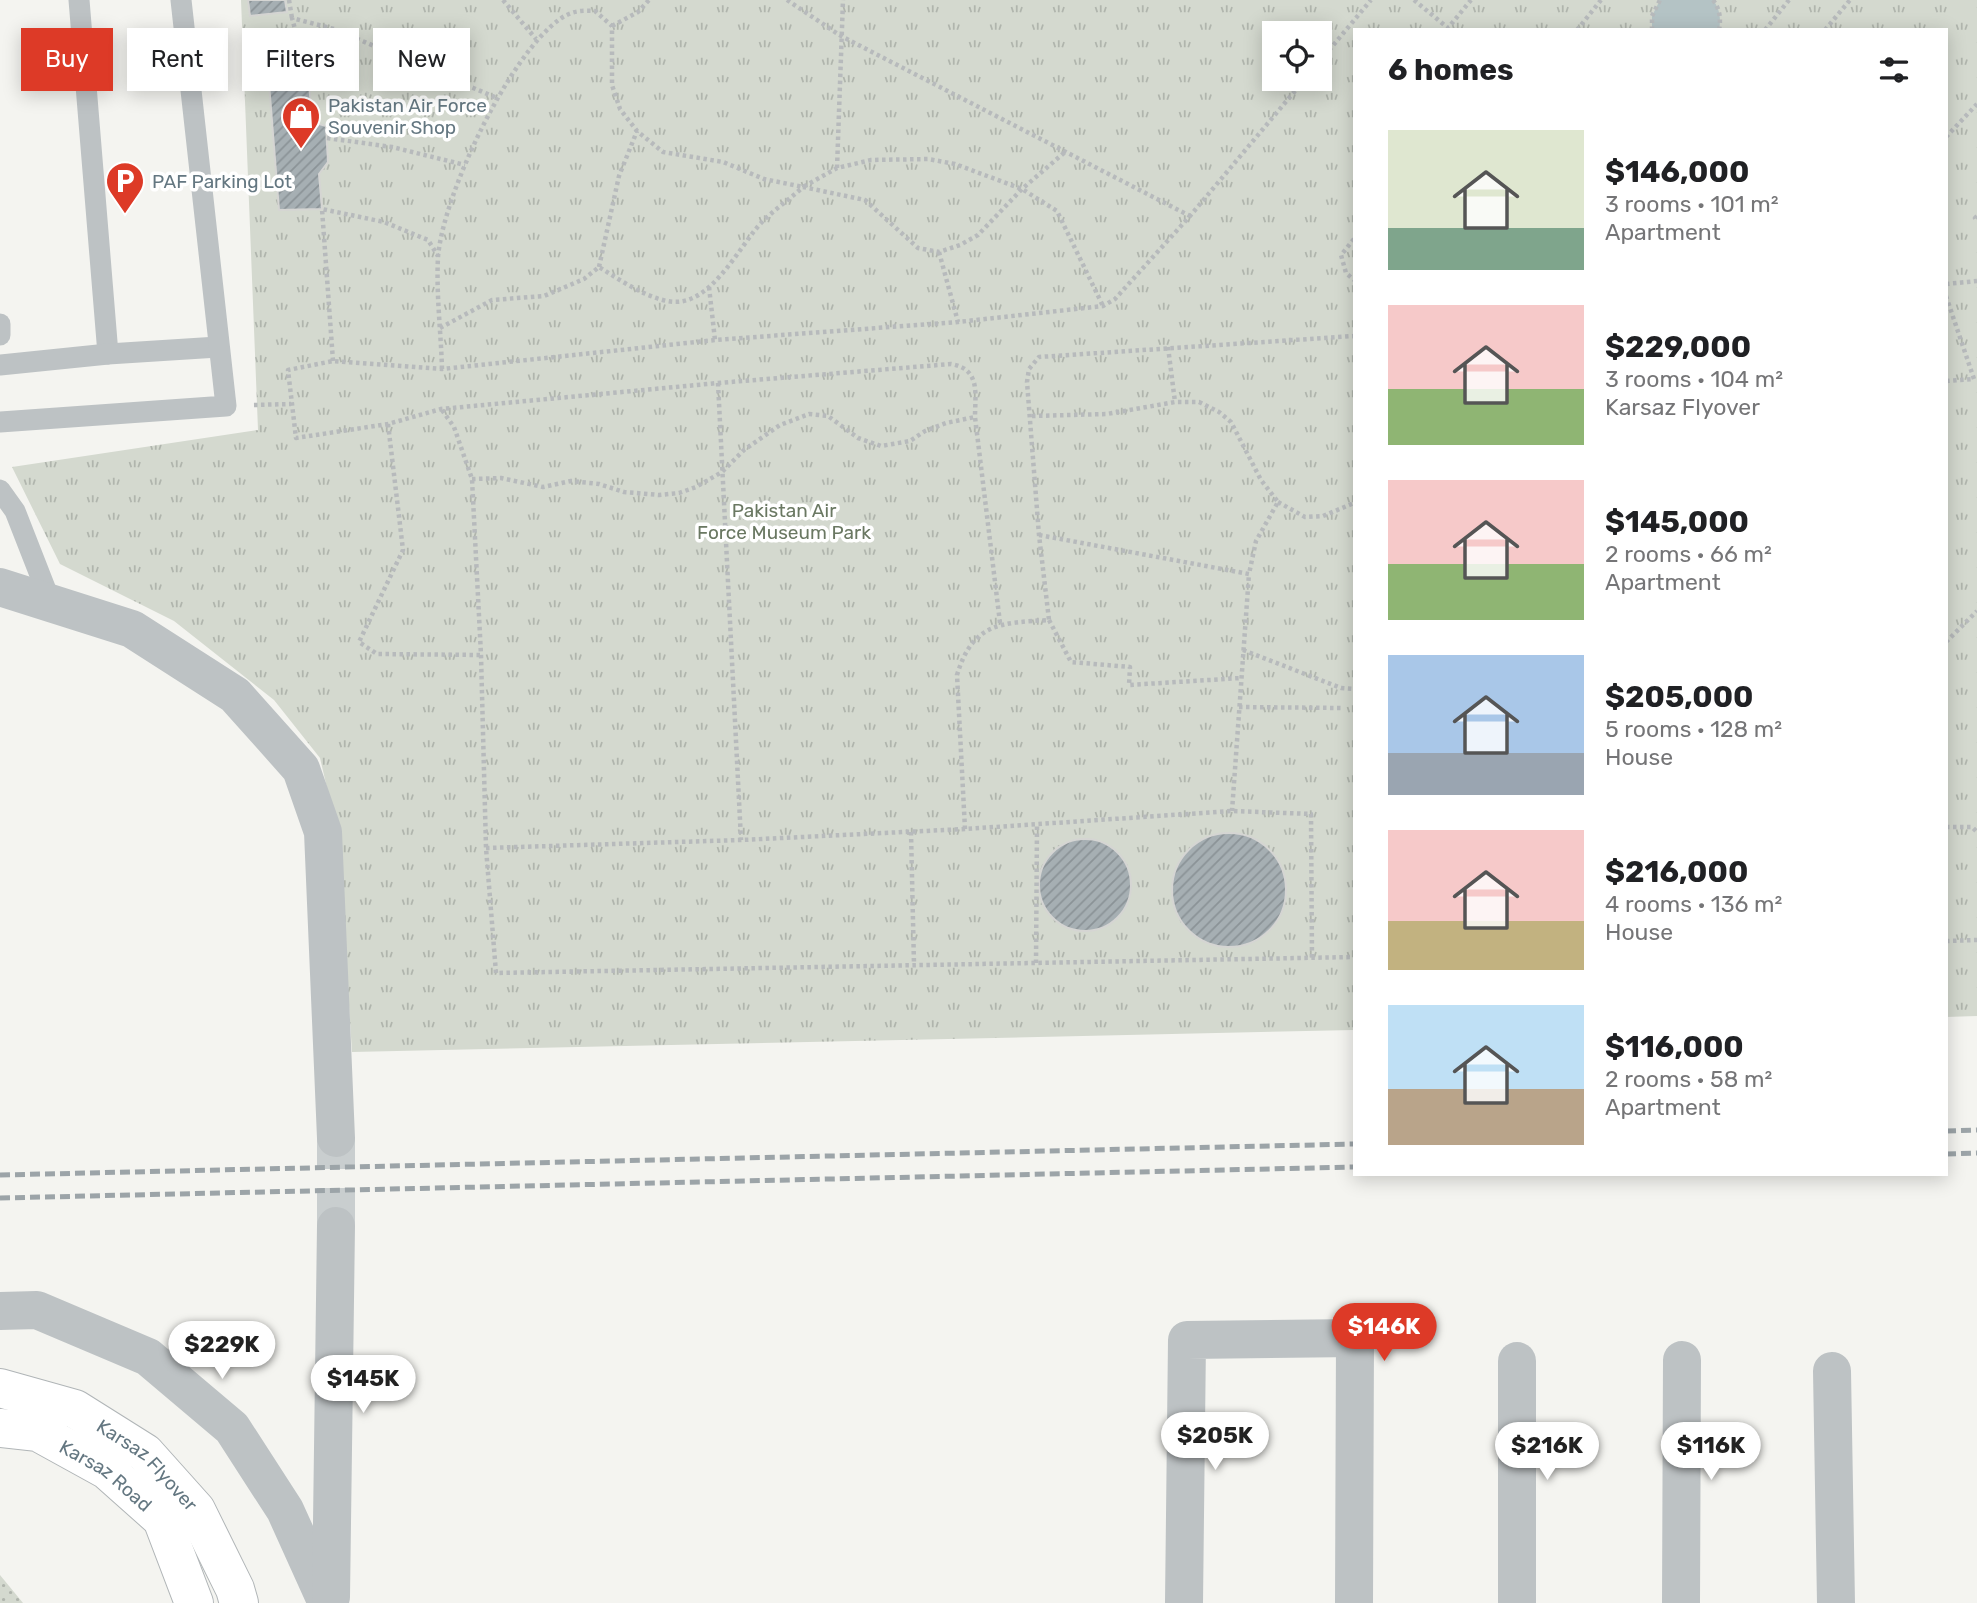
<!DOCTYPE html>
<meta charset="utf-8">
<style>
:root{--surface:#fff;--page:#f6f6f6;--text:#202124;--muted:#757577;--accent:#dd3a27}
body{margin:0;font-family:Rubik,sans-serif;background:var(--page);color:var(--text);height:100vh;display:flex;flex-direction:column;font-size:26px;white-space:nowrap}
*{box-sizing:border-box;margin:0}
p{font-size:23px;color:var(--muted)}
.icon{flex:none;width:38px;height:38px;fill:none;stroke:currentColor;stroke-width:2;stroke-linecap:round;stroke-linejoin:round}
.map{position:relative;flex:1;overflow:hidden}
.panel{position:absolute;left:1353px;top:28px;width:595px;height:1148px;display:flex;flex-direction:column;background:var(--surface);border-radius:0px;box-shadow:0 4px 18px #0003}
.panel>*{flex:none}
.hud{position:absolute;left:21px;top:28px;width:665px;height:63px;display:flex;gap:14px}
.controls{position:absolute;left:1262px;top:21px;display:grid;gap:14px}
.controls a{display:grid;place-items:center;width:70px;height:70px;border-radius:0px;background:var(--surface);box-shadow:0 4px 18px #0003;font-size:35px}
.price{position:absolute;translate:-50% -60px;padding:0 16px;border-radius:24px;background:#fff;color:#222;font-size:23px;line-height:46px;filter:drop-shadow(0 2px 4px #0008)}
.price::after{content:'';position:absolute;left:50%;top:42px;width:21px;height:16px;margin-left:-10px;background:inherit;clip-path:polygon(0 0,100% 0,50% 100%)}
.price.current{background:var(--accent);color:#fff}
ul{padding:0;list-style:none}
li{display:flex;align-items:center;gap:21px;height:175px;padding:0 35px}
li span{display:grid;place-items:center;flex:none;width:196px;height:140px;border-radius:0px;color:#555}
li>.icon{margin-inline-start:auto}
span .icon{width:84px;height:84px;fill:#fffc;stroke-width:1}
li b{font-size:30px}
h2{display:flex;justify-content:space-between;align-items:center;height:84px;padding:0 35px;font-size:30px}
.tag{padding:0 24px;border-radius:0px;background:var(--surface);box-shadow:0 4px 18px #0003;font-size:24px;line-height:63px}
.tag.current{background:var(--accent);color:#fff}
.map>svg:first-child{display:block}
</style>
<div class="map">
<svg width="1977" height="1603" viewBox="0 0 1977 1603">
<defs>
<pattern id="grass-dots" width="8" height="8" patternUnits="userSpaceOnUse" patternTransform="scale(1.75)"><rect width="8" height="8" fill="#d4d9cf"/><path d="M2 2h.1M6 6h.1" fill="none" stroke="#b0b5ad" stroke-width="1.8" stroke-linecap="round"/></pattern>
<pattern id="park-tufts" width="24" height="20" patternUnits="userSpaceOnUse" patternTransform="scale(1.75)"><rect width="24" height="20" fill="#d4d9cf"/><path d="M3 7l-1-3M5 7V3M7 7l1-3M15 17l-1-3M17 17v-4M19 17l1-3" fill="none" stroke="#b0b5ad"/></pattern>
<pattern id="building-hatch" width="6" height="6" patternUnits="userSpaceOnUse" patternTransform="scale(1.75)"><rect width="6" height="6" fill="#a6afb3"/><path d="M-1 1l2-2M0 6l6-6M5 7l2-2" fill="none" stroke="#8b9397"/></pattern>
</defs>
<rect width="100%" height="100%" fill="#f4f4f0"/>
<!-- grass -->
<path fill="url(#grass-dots)" d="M 0,1575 L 23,1603 L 0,1603 Z"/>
<!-- park -->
<path fill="url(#park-tufts)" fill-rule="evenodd" d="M 241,0 L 1977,0 L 1977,1016 L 1946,1017 L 1946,30 L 1354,30 L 1354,1030 L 352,1052 L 338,835 L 320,758 L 274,700 L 174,621 L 60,564 L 12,467 L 258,430 ZM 1274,33 L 1320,33 L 1320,79 L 1274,79 Z"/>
<!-- water -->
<path fill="#b4c3c5" d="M 1660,0 L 1713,0 C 1720,9 1721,19 1719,30 L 1652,30 L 1652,16 Z"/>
<!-- building -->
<g fill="url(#building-hatch)" stroke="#d5d5d3" stroke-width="2">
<path d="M 248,0 L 285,0 L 287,12 L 250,16 Z"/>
<path d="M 309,81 L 312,122 L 326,126 L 328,162 L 319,174 L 322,209 L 279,210 L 269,83 Z"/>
<circle cx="1229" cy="890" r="57"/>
<circle cx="1085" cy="885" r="46"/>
</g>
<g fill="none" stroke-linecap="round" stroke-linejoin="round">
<!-- minor-tunnel -->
<path stroke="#c9cecf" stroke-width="38" stroke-dasharray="38 19" stroke-linecap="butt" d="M 336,1226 L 336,1138"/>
<defs>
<g id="trunk">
<path id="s1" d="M 0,1388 L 75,1409 L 145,1453 L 196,1510 L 235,1589 L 239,1603"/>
<path id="s2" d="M 0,1428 L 38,1432 L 107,1470 L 162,1519 L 194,1603"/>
</g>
</defs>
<!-- trunk casing -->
<use href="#trunk" stroke="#b0b5b7" stroke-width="40"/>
<!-- path -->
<g stroke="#b7babc" stroke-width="4.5" stroke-dasharray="3.5 3.5" stroke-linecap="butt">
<path d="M 289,0 L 292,18"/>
<path d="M 503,0 L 536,39"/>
<path d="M 787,0 L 841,36 L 1190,216"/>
<path d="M 1414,0 L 1448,28 L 1471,0"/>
<path d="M 1713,0 C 1720,9 1721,19 1719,30"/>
<path d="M 612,26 L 638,12 L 649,0"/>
<path d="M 1577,30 L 1601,0"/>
<path d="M 1652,30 L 1652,16 L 1660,0"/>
<path d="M 1765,30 L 1789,0"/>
<path d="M 1825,30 L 1850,0"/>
<path d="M 1320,61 L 1371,0"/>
<path d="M 309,81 L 292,18 L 334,29 L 497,98"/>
<path d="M 1946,137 L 1977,104"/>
<path d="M 327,138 L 392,147 L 465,165"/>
<path d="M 837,168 L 843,0"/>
<path d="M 1977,216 L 1975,218 L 1977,221"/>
<path d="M 1354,239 L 1341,255 L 1346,273 L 1354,280"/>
<path d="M 939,252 L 958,322"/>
<path d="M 599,267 L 619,176 L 637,131"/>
<path d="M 1946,284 L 1977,281"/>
<path d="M 709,287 L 715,340"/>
<path d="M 1946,296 L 1974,379 L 1946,381"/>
<path d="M 440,328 L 492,300 L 544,296 L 584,279 L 599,267 C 620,280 643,296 667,301 C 710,310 738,247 762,222 C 775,209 790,199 803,187 L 865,200 L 918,248 L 939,252 L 960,245 L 978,235 L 1022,189 L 1065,152"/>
<path d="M 1168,347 L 1175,402"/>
<path d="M 333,361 L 322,209 L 384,222 L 428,240 L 438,256"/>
<path d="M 442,369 C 441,332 436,294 438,257 C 443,195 509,55 560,19 C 571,11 582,10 595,11 L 612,26 L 612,85 L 620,109 L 637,131 L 663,152 L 723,162 L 764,179 L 803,187 L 837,168 L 871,160 L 928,159 L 955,164 L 1022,189 L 1057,211 L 1103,306"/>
<path d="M 718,383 L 741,840"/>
<path d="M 254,405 L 291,404"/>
<path d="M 442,410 L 454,427 L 472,479 L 481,655 L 486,848 L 496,973 L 1354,957"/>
<path d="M 1032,416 L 1107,414 L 1175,402 L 1199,402 L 1219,412 L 1231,422 L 1261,480 L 1278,502 L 1256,541 L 1249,574"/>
<path d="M 388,424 L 403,550 L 359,642 L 377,654 L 481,655"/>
<path d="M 472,479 L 501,478 L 543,487 L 571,481 L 599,484 L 624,492 L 659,495 L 679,493 L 696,487 L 722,472 L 744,450 L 780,425 L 809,414 L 828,416 L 858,438 L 881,446 L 910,441 L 925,431 L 946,423 L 975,417"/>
<path d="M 1278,502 L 1305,517 L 1323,516 L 1354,503"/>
<path d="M 1039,535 L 1249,574 L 1232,811"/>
<path d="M 1049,620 L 1071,662 L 1130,667 L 1129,685 L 1241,678"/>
<path d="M 1000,623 L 975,417 C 975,394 981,369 951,364 L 718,383 L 441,409 L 388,424 L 296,438 L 288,370 L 333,361 L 442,369 L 715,340 L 958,322 L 1103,306 L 1115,299 L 1190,216 L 1305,79"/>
<path d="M 1946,642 L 1977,611"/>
<path d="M 1243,650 L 1341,688 L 1354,689"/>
<path d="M 1239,707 L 1341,708"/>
<path d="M 1946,827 L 1972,827 L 1977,832"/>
<path d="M 965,829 L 957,675 C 973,622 1001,623 1049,620 L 1039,535 L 1027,382 L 1029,369 L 1039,357 L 1354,336"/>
<path d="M 911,832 L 914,965"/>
<path d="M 486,848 L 741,840 L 965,829 L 1232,811 L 1311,814 L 1312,958"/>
<path d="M 1946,941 L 1977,940"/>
<path d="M 1036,963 L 1037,824"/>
</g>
<!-- service -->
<g stroke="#bdc2c4" stroke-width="21">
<path d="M 79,0 L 108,354"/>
<path d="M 0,324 L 0,335"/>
<path d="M 0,365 L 108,354 L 218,347"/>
<path d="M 0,422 L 226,406 L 181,0"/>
<path d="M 0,490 L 15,511 L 51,603"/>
</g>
<!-- minor -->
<g stroke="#bdc2c4" stroke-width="38">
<path d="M 0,587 L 132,629 L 235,695 L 301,769 L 323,832 L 336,1138"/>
<path d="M 0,1311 L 37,1310 L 148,1357 L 232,1428 L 285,1510 L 327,1603"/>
<path d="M 1832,1371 L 1836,1603"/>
<path d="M 331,1597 L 336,1226"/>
<path d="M 1184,1603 L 1187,1340 L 1355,1338 L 1354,1603"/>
<path d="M 1517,1603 L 1517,1361"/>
<path d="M 1681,1603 L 1682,1360"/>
</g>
<!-- trunk -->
<use href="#trunk" stroke="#fff" stroke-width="38"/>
<!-- rail -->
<g stroke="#9ca4a8" stroke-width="5" stroke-dasharray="10 5" stroke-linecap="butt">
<path d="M 1946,1131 L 1977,1130"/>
<path d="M 1946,1154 L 1977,1153"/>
<path d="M 0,1175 L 1354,1144"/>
<path d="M 0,1198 L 1354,1167"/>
</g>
</g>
<!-- icons -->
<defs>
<symbol id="shop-pin" viewBox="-11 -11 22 30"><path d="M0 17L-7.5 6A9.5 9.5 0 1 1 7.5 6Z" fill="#dd3a27" stroke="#fff"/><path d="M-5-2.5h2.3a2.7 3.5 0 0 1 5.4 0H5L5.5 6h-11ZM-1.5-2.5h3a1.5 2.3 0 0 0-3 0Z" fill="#fff"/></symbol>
<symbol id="parking-pin" viewBox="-11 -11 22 30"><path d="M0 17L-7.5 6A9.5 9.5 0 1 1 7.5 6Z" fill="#dd3a27" stroke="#fff"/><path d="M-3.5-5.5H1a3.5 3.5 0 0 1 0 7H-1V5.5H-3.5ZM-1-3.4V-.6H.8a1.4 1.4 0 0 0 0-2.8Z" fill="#fff"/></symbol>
</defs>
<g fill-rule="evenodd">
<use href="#shop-pin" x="279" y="94" width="44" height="60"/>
<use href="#parking-pin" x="103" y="159" width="44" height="60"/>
</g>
<g text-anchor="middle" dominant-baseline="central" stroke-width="7" stroke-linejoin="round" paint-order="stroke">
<!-- poi labels -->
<g font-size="19" fill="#647781" stroke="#fff" text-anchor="start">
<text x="328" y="105">Pakistan Air Force<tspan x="328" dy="22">Souvenir Shop</tspan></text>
<text x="152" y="181">PAF Parking Lot</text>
</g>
<!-- park labels -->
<g font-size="19" fill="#6a7862" stroke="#fff">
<text x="784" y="510">Pakistan Air<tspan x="784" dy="22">Force Museum Park</tspan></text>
</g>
<!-- street labels -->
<g font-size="19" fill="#647781" stroke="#fff">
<text stroke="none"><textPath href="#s1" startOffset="170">Karsaz Flyover</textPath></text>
<text stroke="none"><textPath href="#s2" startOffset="119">Karsaz Road</textPath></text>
</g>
</g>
</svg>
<div class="controls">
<a><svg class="icon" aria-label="locate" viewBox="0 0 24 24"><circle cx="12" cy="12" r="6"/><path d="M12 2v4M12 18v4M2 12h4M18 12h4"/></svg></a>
</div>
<b class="price current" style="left:1384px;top:1363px">$146K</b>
<b class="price" style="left:222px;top:1381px">$229K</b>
<b class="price" style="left:363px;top:1415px">$145K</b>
<b class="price" style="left:1215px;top:1472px">$205K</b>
<b class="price" style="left:1547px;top:1482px">$216K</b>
<b class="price" style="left:1711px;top:1482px">$116K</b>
<div class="hud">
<a class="tag current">Buy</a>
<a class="tag">Rent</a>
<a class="tag">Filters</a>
<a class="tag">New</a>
</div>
<section class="panel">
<h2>6 homes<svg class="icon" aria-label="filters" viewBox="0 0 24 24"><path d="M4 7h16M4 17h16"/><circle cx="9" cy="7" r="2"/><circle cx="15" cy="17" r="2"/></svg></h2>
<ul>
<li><span style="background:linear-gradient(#dfe7d0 70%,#7fa58c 0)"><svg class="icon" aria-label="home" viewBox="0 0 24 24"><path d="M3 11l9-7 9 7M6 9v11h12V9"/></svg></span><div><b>$146,000</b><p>3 rooms · 101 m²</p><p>Apartment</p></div></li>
<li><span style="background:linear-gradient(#f6c9c9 60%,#8fb573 0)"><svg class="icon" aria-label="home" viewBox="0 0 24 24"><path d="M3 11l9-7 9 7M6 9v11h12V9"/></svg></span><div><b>$229,000</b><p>3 rooms · 104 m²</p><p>Karsaz Flyover</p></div></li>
<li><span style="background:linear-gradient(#f6c9c9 60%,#8fb573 0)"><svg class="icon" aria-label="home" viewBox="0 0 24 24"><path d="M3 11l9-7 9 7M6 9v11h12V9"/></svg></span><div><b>$145,000</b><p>2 rooms · 66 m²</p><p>Apartment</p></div></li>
<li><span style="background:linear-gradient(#a9c7e8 70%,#9aa5b1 0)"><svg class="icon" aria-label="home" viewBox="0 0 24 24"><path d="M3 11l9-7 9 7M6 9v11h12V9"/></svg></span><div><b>$205,000</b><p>5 rooms · 128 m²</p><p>House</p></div></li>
<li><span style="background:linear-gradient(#f6c9c9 65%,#c2b280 0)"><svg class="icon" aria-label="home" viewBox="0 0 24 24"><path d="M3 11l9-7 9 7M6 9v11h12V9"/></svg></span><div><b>$216,000</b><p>4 rooms · 136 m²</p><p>House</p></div></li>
<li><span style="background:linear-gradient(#bfe0f5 60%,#b9a48a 0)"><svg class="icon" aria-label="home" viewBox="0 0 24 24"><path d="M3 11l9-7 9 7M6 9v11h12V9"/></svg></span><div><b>$116,000</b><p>2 rooms · 58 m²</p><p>Apartment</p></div></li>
</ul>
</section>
</div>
